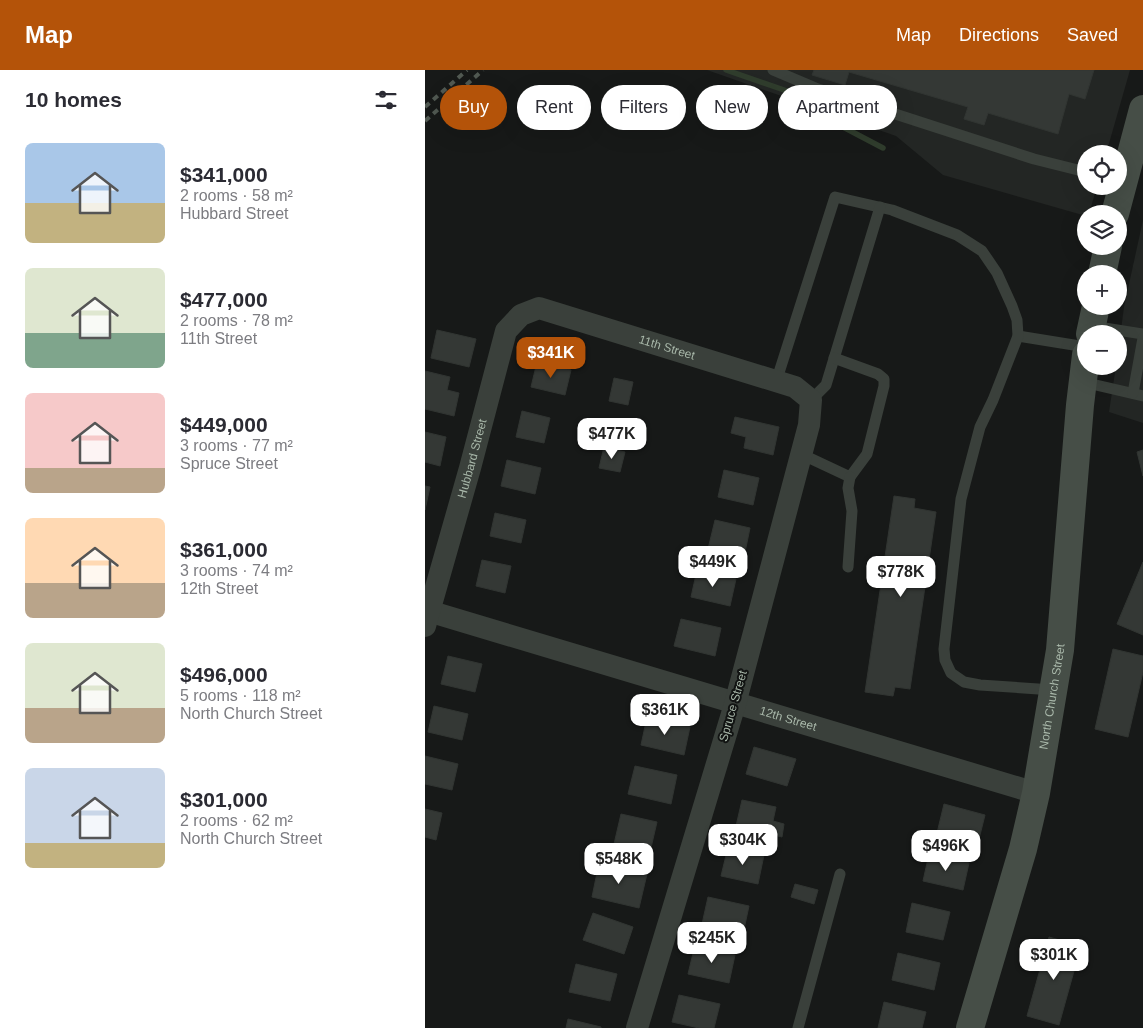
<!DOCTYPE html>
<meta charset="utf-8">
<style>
:root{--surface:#fff;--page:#f2f2f3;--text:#2b2b33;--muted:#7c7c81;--accent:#b45309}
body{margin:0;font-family:Arial,sans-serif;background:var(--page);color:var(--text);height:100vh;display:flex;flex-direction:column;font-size:19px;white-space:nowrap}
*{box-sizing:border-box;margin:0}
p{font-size:16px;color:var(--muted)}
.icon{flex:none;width:28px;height:28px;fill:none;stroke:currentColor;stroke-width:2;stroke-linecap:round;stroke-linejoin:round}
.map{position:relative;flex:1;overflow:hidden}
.side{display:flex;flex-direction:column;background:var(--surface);width:425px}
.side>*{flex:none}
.hud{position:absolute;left:15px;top:15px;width:475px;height:45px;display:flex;gap:10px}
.buttons{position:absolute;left:652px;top:75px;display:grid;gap:10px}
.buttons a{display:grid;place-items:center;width:50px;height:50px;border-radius:50%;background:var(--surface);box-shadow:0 5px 20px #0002;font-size:25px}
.price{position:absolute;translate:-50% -42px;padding:0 11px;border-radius:10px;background:#fff;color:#222;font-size:16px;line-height:32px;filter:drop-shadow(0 1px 2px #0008)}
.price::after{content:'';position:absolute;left:50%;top:30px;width:15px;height:11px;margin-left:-8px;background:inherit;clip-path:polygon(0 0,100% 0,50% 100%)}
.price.current{background:var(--accent);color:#fff}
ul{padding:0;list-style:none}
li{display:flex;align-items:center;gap:15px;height:125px;padding:0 25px}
li span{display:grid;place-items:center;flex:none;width:140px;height:100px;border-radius:8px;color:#555}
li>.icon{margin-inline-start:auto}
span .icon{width:60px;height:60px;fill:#fffc;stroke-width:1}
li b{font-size:21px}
h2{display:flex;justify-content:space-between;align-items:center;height:60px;padding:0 25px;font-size:21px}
.chip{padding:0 18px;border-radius:22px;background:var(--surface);box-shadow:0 5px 20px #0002;font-size:18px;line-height:45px}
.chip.current{background:var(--accent);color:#fff}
header{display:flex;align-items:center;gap:30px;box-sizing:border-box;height:70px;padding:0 25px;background:var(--accent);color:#fff}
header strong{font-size:24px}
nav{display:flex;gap:28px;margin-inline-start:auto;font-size:18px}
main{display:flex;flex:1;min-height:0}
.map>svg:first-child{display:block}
</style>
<header>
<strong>Map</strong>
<nav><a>Map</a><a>Directions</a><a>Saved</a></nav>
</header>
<main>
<section class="side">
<h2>10 homes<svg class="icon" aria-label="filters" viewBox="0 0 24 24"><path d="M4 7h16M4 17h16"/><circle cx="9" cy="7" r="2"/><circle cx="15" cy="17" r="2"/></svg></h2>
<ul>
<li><span style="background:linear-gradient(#a9c7e8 60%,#c2b280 0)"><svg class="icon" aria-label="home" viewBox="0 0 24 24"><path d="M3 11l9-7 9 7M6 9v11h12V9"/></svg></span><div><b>$341,000</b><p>2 rooms · 58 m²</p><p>Hubbard Street</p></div></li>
<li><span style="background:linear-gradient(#dfe7d0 65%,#7fa58c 0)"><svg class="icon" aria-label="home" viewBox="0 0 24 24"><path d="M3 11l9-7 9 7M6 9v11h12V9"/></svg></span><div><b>$477,000</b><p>2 rooms · 78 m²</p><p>11th Street</p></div></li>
<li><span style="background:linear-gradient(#f6c9c9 75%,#b9a48a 0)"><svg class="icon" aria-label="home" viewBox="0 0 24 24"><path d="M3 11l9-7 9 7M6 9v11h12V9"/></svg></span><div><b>$449,000</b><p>3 rooms · 77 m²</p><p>Spruce Street</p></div></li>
<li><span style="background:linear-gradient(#ffd9b3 65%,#b9a48a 0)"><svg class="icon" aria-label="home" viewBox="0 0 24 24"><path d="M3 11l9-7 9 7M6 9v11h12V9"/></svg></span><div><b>$361,000</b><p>3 rooms · 74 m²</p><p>12th Street</p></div></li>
<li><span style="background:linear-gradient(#dfe7d0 65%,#b9a48a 0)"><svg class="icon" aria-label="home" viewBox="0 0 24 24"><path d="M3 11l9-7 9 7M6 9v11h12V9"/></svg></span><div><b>$496,000</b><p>5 rooms · 118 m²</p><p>North Church Street</p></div></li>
<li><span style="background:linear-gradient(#c9d6e8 75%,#c2b280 0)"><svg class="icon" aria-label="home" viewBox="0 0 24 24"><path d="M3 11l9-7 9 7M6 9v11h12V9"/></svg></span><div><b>$301,000</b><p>2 rooms · 62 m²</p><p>North Church Street</p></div></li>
</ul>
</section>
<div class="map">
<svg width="718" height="958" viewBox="0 0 718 958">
<rect width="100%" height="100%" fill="#171918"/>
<!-- built -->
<g fill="#232624">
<path d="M 282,0 L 705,0 L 681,84 L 661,84 L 661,116 L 672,116 L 664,144 L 661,144 L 661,146 L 518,105 L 471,66 Z"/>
<path d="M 718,150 L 718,353 L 684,342 L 691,296 L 694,296 L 694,275 L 699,237 Z"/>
</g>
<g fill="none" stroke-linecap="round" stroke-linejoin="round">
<!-- stream -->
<path stroke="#303d2d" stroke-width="5.5" d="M 301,0 L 388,30 L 418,57 L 458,78"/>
</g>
<!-- building -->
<g fill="#343835" stroke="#313532">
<path d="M 389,0 L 669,0 L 660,29 L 644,24 L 633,64 L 563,43 L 559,55 L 539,49 L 543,37 L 424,2 L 420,15 L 387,5 Z"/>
<path d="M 12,260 L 51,269 L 44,297 L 6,288 Z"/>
<path d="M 112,292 L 146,300 L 140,325 L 106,317 Z"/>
<path d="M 0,301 L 25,307 L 22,320 L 34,323 L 29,346 L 0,339 Z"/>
<path d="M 189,308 L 208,312 L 203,335 L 184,331 Z"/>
<path d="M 97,341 L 125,348 L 119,373 L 91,367 Z"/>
<path d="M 310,347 L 354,357 L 348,385 L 319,378 L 321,367 L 306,363 Z"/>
<path d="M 0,362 L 21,367 L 15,396 L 0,392 Z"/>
<path d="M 179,377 L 200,382 L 195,402 L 174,398 Z"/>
<path d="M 718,380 L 718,406 L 712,382 Z"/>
<path d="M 82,390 L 116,398 L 110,424 L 76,416 Z"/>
<path d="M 299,400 L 334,408 L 328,435 L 293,427 Z"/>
<path d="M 0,416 L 5,417 L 0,440 Z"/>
<path d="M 469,426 L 490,429 L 489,438 L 511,442 L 485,619 L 470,617 L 468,626 L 440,622 Z"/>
<path d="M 70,443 L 101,450 L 96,473 L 65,466 Z"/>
<path d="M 290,450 L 325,458 L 319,487 L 283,479 Z"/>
<path d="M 57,490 L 86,496 L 80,523 L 51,516 Z"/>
<path d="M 718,492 L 718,565 L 692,554 Z"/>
<path d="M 272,500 L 311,509 L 305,536 L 266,527 Z"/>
<path d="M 256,549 L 296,558 L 290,586 L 249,576 Z"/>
<path d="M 688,579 L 718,586 L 718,602 L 703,667 L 670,659 Z"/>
<path d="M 23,586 L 57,594 L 50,622 L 16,614 Z"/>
<path d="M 9,636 L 43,644 L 37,670 L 3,662 Z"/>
<path d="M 222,647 L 265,657 L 259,685 L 216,675 Z"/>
<path d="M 329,677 L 371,689 L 362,716 L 321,704 Z"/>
<path d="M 0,686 L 33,694 L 27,720 L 0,714 Z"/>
<path d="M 210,696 L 252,705 L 246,734 L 203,724 Z"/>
<path d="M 317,730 L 351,737 L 348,751 L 359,754 L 357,767 L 311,756 Z"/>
<path d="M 519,734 L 560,745 L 553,773 L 512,763 Z"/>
<path d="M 0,739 L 17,743 L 11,770 L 0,767 Z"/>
<path d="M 196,744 L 232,752 L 225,782 L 189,774 Z"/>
<path d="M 303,777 L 339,785 L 333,814 L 296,806 Z"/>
<path d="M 504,784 L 544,793 L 538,820 L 498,811 Z"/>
<path d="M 174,793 L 222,804 L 214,838 L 167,827 Z"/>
<path d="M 370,814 L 393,820 L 389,834 L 366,827 Z"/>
<path d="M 283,827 L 324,836 L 318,864 L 277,854 Z"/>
<path d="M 487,833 L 525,842 L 518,870 L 481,862 Z"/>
<path d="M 168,843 L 208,857 L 199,884 L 158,870 Z"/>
<path d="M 624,867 L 656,876 L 634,955 L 602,946 Z"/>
<path d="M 270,875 L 310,885 L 304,913 L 263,904 Z"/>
<path d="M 473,883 L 515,893 L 509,920 L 467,910 Z"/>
<path d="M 151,894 L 192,904 L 185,931 L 144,922 Z"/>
<path d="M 254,925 L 295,934 L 289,958 L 274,958 L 247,952 Z"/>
<path d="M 459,932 L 501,942 L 497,958 L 453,958 Z"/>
<path d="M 143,949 L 176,957 L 176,958 L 141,958 Z"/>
</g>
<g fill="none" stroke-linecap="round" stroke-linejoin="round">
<!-- lane -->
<g stroke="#3a403b" stroke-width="11">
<path d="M 348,0 L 393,19 L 609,89 L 661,102"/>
<path d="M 667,256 L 718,264"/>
<path d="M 593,266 L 661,277"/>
<path d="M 351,312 L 410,127 L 467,140 L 532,165 L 557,181 L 572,203 L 587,236 L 592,250 L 593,266 L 568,330 L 555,357 L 536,429 L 519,579 L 520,590 L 526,603 L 539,612 L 555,615 L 628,620"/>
<path d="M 658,312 L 718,326"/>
<path d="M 708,323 L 718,268"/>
<path d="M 386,330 L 401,315 L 455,137"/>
<path d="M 376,384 L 425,407 L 442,384 L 459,316 L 459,309 L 453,304 L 409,288"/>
<path d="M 423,497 L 427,441 L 423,418 L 425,407"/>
<path d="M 373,958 L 415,804"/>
</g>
<!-- street -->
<g stroke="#3a403b" stroke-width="22">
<path id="s1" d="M 0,540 L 611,723"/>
<path id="s2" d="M 0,556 L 45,398 L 81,261 L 96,245 L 114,238 L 370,317 L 386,330 L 384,355 L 310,634 L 212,958"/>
</g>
<!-- secondary -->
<g stroke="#464e47" stroke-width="28">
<path d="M 690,144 L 718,39"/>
<path d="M 677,204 L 683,176"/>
<path d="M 665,264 L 671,236"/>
<path id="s3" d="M 545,958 L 598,779 L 611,723 L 635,580 L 655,335 L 661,285"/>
</g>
<!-- rail -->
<g stroke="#515952" stroke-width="4" stroke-dasharray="6 5" stroke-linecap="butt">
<path d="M 0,37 L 42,0"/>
<path d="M 0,51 L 58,0"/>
</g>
</g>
<g text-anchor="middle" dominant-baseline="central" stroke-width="4" stroke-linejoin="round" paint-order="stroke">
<!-- street labels -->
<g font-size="12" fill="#a9b8aa" stroke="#121413">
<text stroke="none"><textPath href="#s2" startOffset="481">11th Street</textPath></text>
<text stroke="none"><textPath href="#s2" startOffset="174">Hubbard Street</textPath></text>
<text stroke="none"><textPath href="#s3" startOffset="342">North Church Street</textPath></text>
<text transform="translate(308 636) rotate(-74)">Spruce Street</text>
<text stroke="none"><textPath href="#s1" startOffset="379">12th Street</textPath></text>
</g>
</g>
</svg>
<div class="buttons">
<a><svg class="icon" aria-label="locate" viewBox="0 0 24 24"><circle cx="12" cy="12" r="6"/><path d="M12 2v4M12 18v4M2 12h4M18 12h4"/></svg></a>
<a><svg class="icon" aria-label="layers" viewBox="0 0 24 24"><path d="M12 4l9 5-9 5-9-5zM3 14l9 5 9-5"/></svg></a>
<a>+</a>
<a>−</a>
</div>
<b class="price current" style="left:126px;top:309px">$341K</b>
<b class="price" style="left:187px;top:390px">$477K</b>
<b class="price" style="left:288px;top:518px">$449K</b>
<b class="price" style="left:476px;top:528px">$778K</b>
<b class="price" style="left:240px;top:666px">$361K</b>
<b class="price" style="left:318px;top:796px">$304K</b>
<b class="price" style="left:521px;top:802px">$496K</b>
<b class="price" style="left:194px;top:815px">$548K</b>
<b class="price" style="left:287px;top:894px">$245K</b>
<b class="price" style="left:629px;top:911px">$301K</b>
<div class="hud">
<a class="chip current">Buy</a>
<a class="chip">Rent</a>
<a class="chip">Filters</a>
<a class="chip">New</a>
<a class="chip">Apartment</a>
</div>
</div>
</main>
